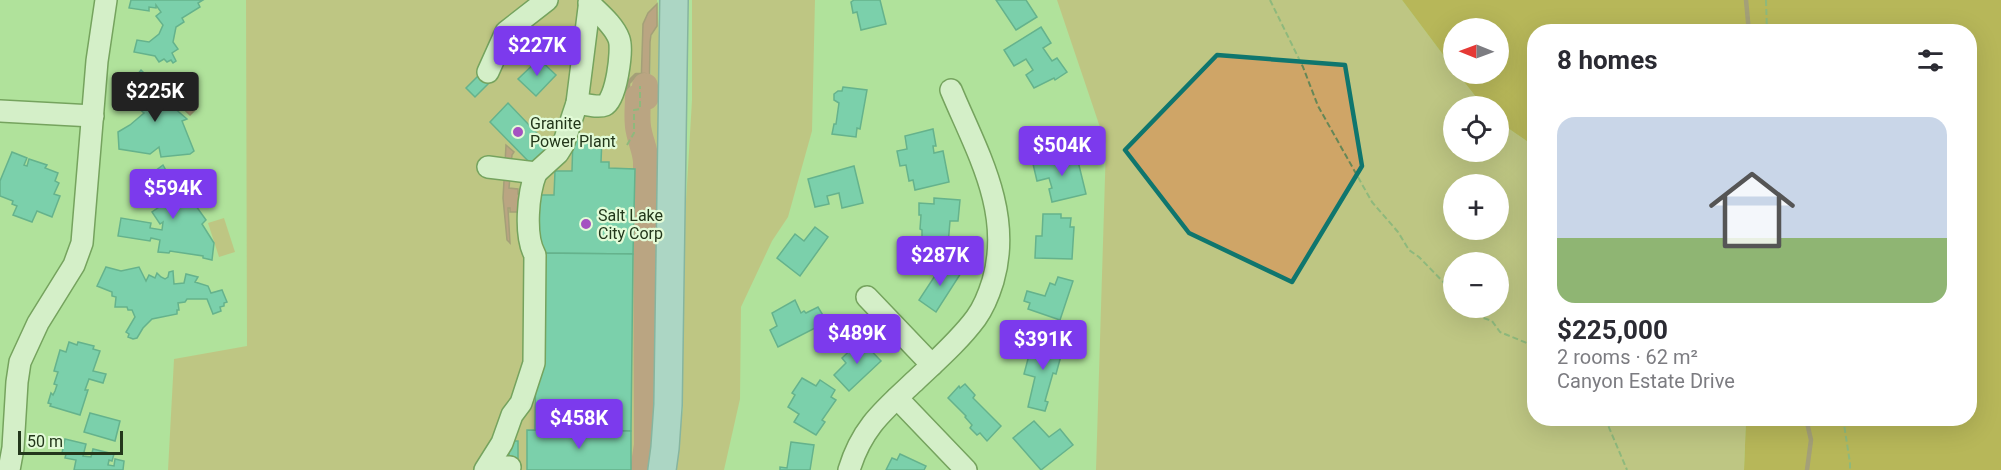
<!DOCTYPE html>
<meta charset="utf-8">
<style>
:root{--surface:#fff;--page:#f2f2f3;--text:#2b2b33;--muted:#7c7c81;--line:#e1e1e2;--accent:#7c3aed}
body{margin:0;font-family:Roboto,sans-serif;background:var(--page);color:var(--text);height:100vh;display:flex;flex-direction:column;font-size:22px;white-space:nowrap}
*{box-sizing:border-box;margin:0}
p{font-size:20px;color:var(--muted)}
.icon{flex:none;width:33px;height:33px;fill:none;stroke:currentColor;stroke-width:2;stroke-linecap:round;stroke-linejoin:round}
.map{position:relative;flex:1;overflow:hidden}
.drawer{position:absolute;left:1527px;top:24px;width:450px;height:402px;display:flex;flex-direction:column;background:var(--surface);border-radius:24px;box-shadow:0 6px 24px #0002}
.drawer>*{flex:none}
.needle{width:39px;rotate:271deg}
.buttons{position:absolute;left:1443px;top:18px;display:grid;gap:12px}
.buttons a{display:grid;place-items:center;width:66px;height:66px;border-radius:50%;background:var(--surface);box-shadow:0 6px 24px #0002;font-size:30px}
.scale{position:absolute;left:18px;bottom:15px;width:105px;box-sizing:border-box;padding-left:6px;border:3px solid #23371b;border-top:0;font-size:16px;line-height:21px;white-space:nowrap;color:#23371b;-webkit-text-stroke:4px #e2fbd7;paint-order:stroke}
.price{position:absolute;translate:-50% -51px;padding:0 14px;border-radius:6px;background:var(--accent);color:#fff;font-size:20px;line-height:39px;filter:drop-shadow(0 2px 3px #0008)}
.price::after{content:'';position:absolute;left:50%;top:36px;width:18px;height:14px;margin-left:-9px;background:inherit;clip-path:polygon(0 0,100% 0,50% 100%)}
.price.active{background:#222;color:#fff}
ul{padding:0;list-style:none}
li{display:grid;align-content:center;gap:12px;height:318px;padding:0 30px}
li+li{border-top:2px solid var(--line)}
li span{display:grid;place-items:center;height:186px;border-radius:18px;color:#555}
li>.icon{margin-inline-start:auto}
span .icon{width:108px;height:108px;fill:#fffc;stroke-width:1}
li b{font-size:26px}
h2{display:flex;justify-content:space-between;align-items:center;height:72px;padding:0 30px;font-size:26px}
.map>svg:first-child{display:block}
</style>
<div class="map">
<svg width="2001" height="470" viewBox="0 0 2001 470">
<rect width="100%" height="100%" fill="#b0e29b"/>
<!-- green -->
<g fill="#cfa567" fill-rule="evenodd">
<path d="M 246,0 L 657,0 L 659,36 L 660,382 L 651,470 L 168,470 L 174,359 L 247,346 ZM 643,24 L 653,30 L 650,42 L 651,103 L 632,114 L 641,86 ZM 506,145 L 514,152 L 512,155 L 509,189 L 518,194 L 510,208 L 508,208 L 509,243 L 504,164 Z"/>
<path d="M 692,0 L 815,0 L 812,131 L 788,217 L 772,241 L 741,307 L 740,399 L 724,470 L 673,470 L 683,409 L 683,252 L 692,100 Z"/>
<path d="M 1057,0 L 1402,0 L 1453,68 L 1454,74 L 1458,74 L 1483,106 L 1454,106 L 1454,152 L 1498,152 L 1499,122 L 1534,146 L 1534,418 L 1746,419 L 1744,470 L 1096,470 L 1106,145 ZM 1454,184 L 1498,184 L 1498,230 L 1454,230 ZM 1454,262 L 1498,262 L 1498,308 L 1454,308 Z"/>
<path d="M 224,218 L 235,252 L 219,257 L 208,223 Z"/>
</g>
<!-- forest -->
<path fill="#bf840a" d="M 1402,0 L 2001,0 L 2001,470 L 1744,470 L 1746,419 L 1970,418 L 1970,32 L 1534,32 L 1534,146 L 1499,122 L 1498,106 L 1483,106 L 1458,74 L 1498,74 L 1498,28 L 1454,28 L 1453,68 Z"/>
<!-- water -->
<g fill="#c55b64" stroke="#94504e" stroke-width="1.5">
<path d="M 657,4 L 657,26 L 651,35 L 650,42 L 649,114 L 632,114 L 632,106 L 636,106 L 636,86 L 641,86 L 643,24 L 648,13 Z"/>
<path d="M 181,92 L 198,107 L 190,115 L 174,100 Z"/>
<path d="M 506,145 L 514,152 L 512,155 L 509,188 L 518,189 L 518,194 L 521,194 L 521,212 L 510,212 L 510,208 L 508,208 L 510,243 L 507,240 L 503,198 Z"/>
</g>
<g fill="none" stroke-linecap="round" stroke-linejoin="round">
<!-- stream -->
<g stroke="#94504e" stroke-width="4.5">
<path d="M 1746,0 L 1749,32"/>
<path d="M 628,97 L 628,83 L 636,75 L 645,75"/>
<path d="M 638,97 L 628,97 L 629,114 L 639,132"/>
<path d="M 646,109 L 646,161"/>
<path d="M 1806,418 L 1811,440 L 1807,470"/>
</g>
<!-- river -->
<path stroke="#c55b64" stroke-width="26" d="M 643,470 L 647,445 L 646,161 C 645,150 641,142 639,132 C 636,121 638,108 638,97 L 646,97 L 645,86"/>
</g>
<!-- building -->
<g fill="#3abbbe" stroke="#09797b" stroke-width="1.5">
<path d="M 131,0 L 203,0 L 198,3 L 200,7 L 182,18 L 184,22 L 176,27 L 173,42 L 178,49 L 172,53 L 176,61 L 173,63 L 171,60 L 167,62 L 164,59 L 159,62 L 155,56 L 134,52 L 137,40 L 149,42 L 159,34 L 163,25 L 156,16 L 161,12 L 156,5 L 156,8 L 149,7 L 149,11 L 129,8 Z"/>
<path d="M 854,0 L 880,0 L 886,24 L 861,30 L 857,12 L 853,13 L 851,2 Z"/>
<path d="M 996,0 L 1026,0 L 1037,17 L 1016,30 Z"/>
<path d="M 1041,27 L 1051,43 L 1043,48 L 1052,61 L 1057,58 L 1067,72 L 1055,80 L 1054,78 L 1034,88 L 1026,75 L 1033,70 L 1026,59 L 1014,66 L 1004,50 Z"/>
<path d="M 539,59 L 556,75 L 536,96 L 518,79 Z"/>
<path d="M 141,70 L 169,98 L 166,101 L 187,119 L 182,121 L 194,151 L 190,154 L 161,157 L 159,147 L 150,154 L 119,149 L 118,132 L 130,125 L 144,113 L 138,108 L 142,105 L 138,101 L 139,100 L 137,102 L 128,95 L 132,91 L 127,87 Z"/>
<path d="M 480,74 L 489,83 L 475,97 L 466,88 Z"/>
<path d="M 843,87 L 867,90 L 860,129 L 857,128 L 856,137 L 832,134 L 834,124 L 836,124 L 839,103 L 834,100 L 834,94 L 838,91 L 842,91 Z"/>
<path d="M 508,103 L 551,148 L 533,166 L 490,122 Z"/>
<path d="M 933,129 L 936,146 L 933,146 L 934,153 L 943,151 L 949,182 L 915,190 L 913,180 L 909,181 L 906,165 L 900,166 L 897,151 L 907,149 L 905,136 Z"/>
<path d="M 573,137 L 602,138 L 601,162 L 609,162 L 609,168 L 635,169 L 633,254 L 537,253 L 537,195 L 554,195 L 555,171 L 572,171 Z"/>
<path d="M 12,152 L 27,158 L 24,165 L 27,166 L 29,159 L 47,165 L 45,168 L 58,173 L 55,181 L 59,183 L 54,194 L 60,196 L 52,217 L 37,211 L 32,222 L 13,215 L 17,206 L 12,204 L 13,201 L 0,196 L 0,181 Z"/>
<path d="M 1076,153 L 1086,194 L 1052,202 L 1049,189 L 1052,188 L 1049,178 L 1037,181 L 1033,164 Z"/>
<path d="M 163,165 L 173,183 L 175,181 L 180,188 L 189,182 L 203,202 L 196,206 L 206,220 L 202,224 L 214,243 L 212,260 L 203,258 L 203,256 L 170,251 L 169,253 L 158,252 L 160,240 L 151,238 L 150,241 L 118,236 L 121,218 L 151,223 L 150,228 L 162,230 L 163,222 L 160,224 L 152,212 L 162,205 L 148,185 L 154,181 L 151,174 Z"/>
<path d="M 854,166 L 863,203 L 842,208 L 839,193 L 827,196 L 829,204 L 815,207 L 808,179 Z"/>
<path d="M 934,198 L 960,200 L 958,221 L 950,221 L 948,245 L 935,244 L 935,247 L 924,246 L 925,239 L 922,239 L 922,230 L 920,229 L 921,215 L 919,215 L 919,203 L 934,204 Z"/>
<path d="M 1043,214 L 1061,214 L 1061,218 L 1071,218 L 1070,227 L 1074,227 L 1072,259 L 1035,258 L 1036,236 L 1042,236 Z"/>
<path d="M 815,227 L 828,237 L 800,276 L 777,258 L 795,234 L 804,241 Z"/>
<path d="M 537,253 L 633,254 L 631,431 L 535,430 Z"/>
<path d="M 944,262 L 961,273 L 936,312 L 919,300 Z"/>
<path d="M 106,267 L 121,271 L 139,267 L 146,281 L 149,275 L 155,278 L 157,273 L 161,277 L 165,279 L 168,277 L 169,272 L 173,271 L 174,284 L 184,283 L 186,274 L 198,277 L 195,282 L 208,286 L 211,293 L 222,290 L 227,302 L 224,303 L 224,306 L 220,307 L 221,311 L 213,314 L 207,299 L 187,299 L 185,302 L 178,303 L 179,310 L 177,310 L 177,314 L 152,319 L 143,328 L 137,338 L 133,339 L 128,337 L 129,334 L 126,332 L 135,317 L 132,310 L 128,310 L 127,307 L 115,307 L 116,297 L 112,296 L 112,292 L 97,286 Z"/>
<path d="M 1058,277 L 1073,281 L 1060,320 L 1028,309 L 1030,303 L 1024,301 L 1027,291 L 1045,296 L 1050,283 L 1055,285 Z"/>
<path d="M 795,300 L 801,313 L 804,311 L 806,313 L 818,307 L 827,322 L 778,347 L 770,330 L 777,326 L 772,313 Z"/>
<path d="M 1040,339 L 1064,345 L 1056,374 L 1053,373 L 1045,401 L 1048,402 L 1045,411 L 1028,407 L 1035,377 L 1024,374 L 1029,355 L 1035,356 Z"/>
<path d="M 861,340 L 881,361 L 849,391 L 834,375 L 846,363 L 842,358 Z"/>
<path d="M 69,342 L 77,345 L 78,342 L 94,346 L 93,349 L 100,351 L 93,371 L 106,374 L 103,383 L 89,379 L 85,390 L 88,390 L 80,415 L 50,406 L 51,404 L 48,403 L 51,393 L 53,395 L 55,391 L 57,385 L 54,384 L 58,372 L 54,371 L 60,350 L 66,352 Z"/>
<path d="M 802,378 L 816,386 L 820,380 L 835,390 L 831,397 L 836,400 L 822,420 L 825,422 L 816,435 L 794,422 L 799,414 L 788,407 L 795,395 L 792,393 Z"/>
<path d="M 965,384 L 975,395 L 973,398 L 1001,426 L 987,441 L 980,433 L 977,435 L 970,428 L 972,425 L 965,417 L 966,416 L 948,398 L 959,386 L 960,388 Z"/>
<path d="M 90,413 L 120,421 L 115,441 L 84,432 Z"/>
<path d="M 1034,421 L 1049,437 L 1060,429 L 1073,445 L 1041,470 L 1013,438 Z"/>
<path d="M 527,430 L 631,431 L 631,470 L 527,470 Z"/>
<path d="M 65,439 L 86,444 L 83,456 L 91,457 L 93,449 L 114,454 L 112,461 L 109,460 L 108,465 L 114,466 L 115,459 L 124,461 L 123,470 L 74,470 L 76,460 L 65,458 L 66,454 L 62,453 Z"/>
<rect x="509" y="441" width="9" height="18"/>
<path d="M 791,442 L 814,445 L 810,470 L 780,470 L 780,467 L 787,468 Z"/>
<path d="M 900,454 L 926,466 L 924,470 L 886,470 L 892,458 L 897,460 Z"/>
</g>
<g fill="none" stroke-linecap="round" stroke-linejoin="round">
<defs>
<g id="minor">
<path d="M 488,72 L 506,32 L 547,0"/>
<path d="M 577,103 C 585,104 598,108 605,105 C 616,100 623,50 619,39 C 614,25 599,13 589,3"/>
<path d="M 0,111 L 93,116"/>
<path d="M 488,167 L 536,173 L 558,153 L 563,145 L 577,103 L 590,0"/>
<path d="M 867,297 L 932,365"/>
<path d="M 897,398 L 966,470"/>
<path d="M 9,470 L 13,448 L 17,382 L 20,362 L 38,323 L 74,265 L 82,243 L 97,61 L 106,0"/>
<path d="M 485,470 L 502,443 L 512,415 L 521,403 L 534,363 L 535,255 C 524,236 528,193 536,173"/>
<path d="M 490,470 L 496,467 L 510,467"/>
<path d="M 849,470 C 862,427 884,410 916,380 C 936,361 959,341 976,318 C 984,307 989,294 993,281 C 1013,212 977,152 951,90"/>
</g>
<path id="major" d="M 662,470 L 665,448 L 668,405 L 674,0"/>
</defs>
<!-- minor casing -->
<use href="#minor" stroke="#2d5814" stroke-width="24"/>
<!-- major casing -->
<use href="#major" stroke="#537ea5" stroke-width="30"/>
<!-- path -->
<g stroke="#658757" stroke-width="2" stroke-dasharray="6 3" stroke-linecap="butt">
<path d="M 1270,0 L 1303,67 L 1318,106 L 1372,202 L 1398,232 L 1409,250 L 1419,257 L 1454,293"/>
<path d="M 1766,0 L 1767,32"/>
<path d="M 627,145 L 634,133 L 634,110 L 640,109 L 640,86"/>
<path d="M 1469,308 L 1478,316 L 1492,321 L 1500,332 L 1534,346"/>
<path d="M 1605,418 L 1627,470"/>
<path d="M 1843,418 L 1850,463 L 1850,470"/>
</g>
<!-- minor -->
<use href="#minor" stroke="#fff" stroke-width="21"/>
<!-- major -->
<use href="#major" stroke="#a7c8f5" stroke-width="27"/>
</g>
<!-- marked area -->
<path d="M0 0H2001V470H0ZM 1217,55 L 1345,65 L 1362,166 L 1292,282 L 1189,233 L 1125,150 Z" fill="#b0e29b" fill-opacity=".55" fill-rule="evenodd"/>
<path fill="none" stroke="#0f766e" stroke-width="4.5" stroke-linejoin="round" d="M 1217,55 L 1345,65 L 1362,166 L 1292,282 L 1189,233 L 1125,150 Z"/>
<!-- markers -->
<g fill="#a552c1" stroke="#e2fbd7" stroke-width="2">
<circle cx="518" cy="132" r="6"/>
<circle cx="586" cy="224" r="6"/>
</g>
<g text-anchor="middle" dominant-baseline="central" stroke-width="4.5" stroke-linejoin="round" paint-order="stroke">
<!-- poi labels -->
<g font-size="16" fill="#23371b" stroke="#e2fbd7" text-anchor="start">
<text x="530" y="123">Granite<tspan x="530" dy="18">Power Plant</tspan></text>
<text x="598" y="215">Salt Lake<tspan x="598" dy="18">City Corp</tspan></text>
</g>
</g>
</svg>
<div class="buttons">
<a><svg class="needle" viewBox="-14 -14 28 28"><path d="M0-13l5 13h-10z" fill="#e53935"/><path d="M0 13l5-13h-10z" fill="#7c7c81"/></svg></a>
<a><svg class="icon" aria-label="locate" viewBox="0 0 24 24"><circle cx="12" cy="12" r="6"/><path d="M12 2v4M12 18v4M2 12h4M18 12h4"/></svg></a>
<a>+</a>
<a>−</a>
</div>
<div class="scale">50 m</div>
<b class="price" style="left:537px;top:77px">$227K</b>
<b class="price active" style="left:155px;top:123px">$225K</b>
<b class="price" style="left:1062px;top:177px">$504K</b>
<b class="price" style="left:173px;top:220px">$594K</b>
<b class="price" style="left:940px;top:287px">$287K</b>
<b class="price" style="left:857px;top:365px">$489K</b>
<b class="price" style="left:1043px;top:371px">$391K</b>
<b class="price" style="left:579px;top:450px">$458K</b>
<section class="drawer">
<h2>8 homes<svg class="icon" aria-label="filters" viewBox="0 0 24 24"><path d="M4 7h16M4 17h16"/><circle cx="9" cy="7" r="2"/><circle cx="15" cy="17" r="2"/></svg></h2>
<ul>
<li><span style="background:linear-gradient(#c9d6e8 65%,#8fb573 0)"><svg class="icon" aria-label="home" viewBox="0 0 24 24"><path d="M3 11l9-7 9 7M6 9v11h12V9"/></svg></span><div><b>$225,000</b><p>2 rooms · 62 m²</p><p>Canyon Estate Drive</p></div></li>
</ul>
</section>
</div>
